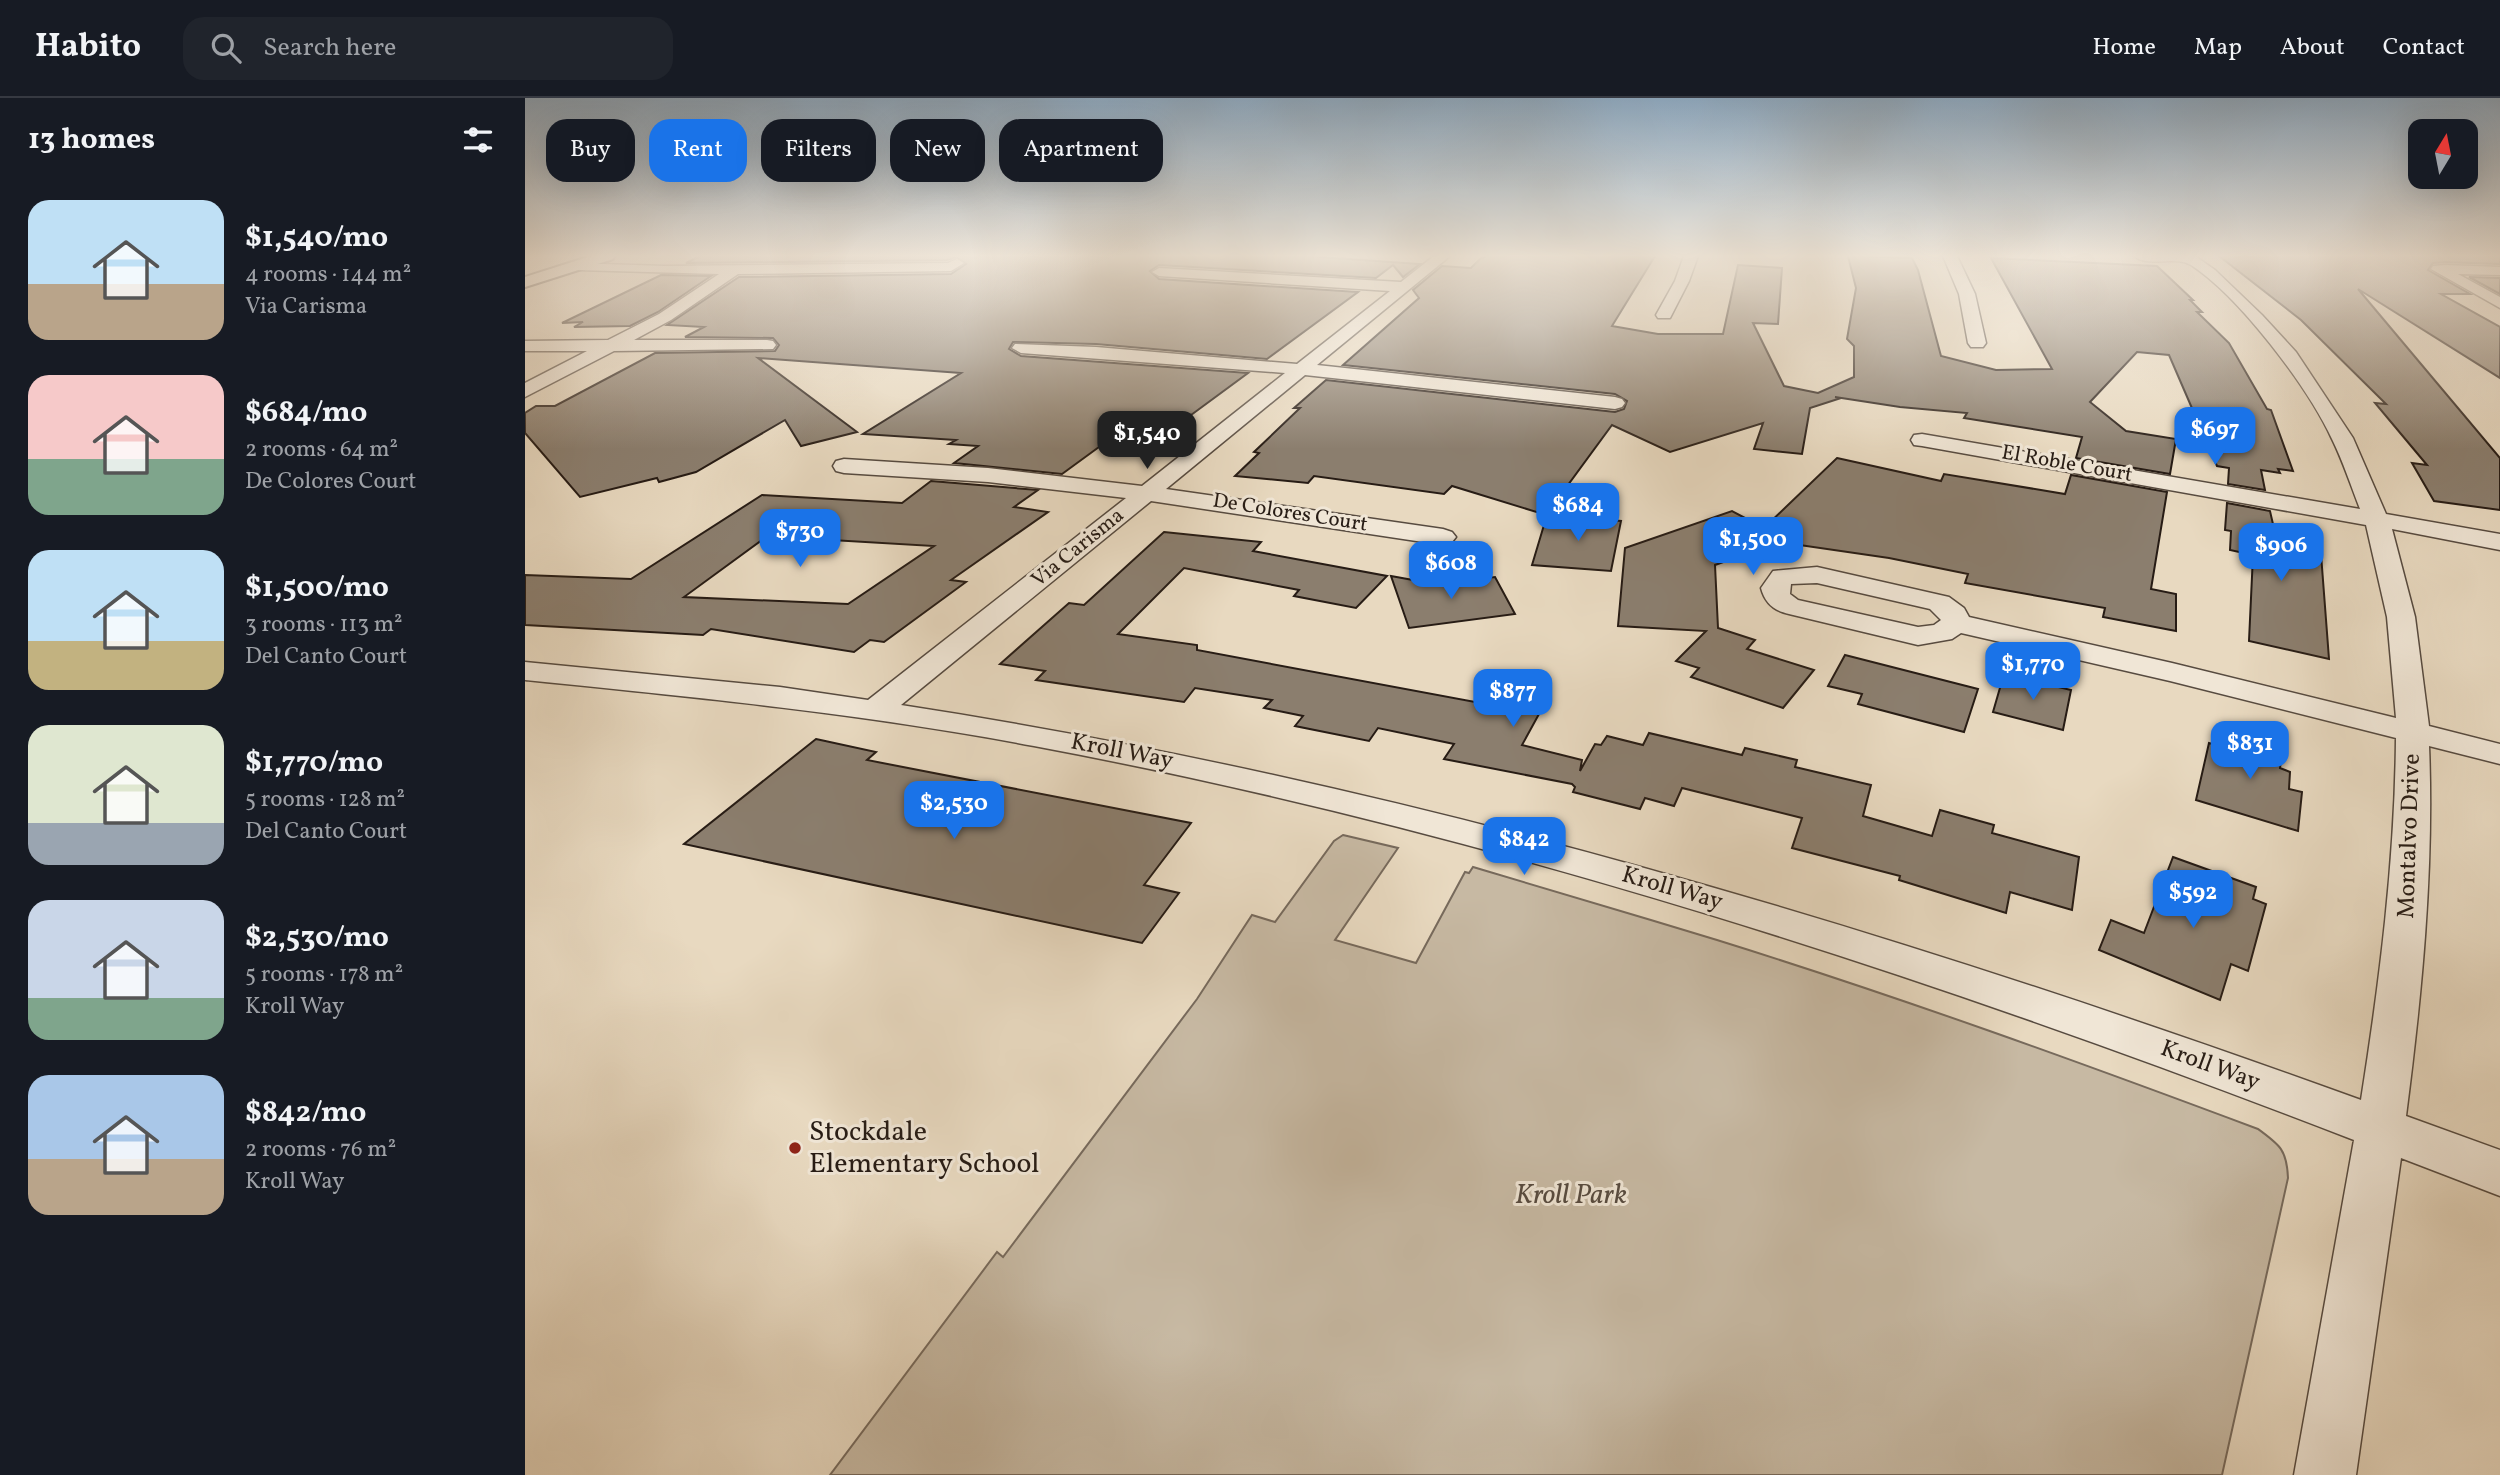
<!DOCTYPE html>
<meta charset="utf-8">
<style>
:root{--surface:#171b24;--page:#20242c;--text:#f1f3f6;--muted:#9ea1a6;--line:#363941;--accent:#1a73e8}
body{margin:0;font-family:Vollkorn,serif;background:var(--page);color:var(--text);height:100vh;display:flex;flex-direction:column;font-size:26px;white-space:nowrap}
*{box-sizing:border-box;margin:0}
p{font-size:23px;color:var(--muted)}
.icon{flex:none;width:38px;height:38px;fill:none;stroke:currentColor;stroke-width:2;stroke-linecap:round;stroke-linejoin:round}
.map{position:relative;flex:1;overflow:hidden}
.drawer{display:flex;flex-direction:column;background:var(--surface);width:525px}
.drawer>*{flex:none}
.hud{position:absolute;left:21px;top:21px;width:665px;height:63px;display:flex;gap:14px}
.needle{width:46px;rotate:10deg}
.fabs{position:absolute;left:1883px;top:21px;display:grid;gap:14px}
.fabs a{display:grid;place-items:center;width:70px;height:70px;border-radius:14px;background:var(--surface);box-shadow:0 7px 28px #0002;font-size:35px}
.price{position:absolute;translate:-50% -60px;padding:0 16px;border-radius:14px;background:var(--accent);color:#fff;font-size:23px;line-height:46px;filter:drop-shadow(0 2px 4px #0008)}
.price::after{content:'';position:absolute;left:50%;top:42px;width:21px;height:16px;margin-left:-10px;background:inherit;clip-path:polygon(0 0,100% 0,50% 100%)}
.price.current{background:#222;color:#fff}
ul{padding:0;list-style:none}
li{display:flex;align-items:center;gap:21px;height:175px;padding:0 28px}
li span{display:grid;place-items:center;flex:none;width:196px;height:140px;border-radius:21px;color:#555}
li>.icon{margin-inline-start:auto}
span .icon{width:84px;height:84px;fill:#fffc;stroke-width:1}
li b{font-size:30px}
h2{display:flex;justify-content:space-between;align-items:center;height:84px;padding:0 28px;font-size:30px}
.tag{padding:0 24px;border-radius:21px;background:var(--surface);box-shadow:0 7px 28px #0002;font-size:24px;line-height:63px}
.tag.current{background:var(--accent);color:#fff}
header{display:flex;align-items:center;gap:42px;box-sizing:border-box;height:98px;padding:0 35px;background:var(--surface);border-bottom:2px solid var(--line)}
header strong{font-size:33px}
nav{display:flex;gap:38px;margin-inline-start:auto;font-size:24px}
.search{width:490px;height:63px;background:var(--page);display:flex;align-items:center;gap:18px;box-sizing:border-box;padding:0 24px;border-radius:21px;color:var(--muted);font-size:26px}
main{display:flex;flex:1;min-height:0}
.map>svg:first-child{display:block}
</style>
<header>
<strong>Habito</strong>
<div class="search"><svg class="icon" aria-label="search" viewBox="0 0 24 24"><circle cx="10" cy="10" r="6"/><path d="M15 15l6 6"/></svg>Search here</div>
<nav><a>Home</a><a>Map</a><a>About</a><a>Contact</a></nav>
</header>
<main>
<section class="drawer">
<h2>13 homes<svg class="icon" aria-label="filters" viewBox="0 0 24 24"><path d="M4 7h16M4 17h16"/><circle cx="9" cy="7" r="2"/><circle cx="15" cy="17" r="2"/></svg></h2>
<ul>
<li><span style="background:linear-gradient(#bfe0f5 60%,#b9a48a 0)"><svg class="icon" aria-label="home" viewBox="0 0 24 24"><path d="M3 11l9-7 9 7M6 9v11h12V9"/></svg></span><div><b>$1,540/mo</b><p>4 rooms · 144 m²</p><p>Via Carisma</p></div></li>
<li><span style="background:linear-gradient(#f6c9c9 60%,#7fa58c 0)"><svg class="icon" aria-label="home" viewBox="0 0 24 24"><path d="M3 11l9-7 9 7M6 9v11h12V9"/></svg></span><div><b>$684/mo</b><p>2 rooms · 64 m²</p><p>De Colores Court</p></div></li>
<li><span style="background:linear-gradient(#bfe0f5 65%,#c2b280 0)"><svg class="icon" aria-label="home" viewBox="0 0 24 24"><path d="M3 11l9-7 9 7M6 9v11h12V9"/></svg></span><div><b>$1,500/mo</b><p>3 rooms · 113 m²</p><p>Del Canto Court</p></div></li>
<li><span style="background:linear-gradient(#dfe7d0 70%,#9aa5b1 0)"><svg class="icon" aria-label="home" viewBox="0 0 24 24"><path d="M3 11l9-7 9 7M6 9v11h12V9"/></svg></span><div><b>$1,770/mo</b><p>5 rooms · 128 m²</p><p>Del Canto Court</p></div></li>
<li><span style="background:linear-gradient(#c9d6e8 70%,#7fa58c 0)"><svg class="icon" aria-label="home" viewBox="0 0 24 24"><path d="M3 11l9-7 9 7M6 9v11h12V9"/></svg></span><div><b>$2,530/mo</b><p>5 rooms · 178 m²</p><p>Kroll Way</p></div></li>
<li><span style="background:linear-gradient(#a9c7e8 60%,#b9a48a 0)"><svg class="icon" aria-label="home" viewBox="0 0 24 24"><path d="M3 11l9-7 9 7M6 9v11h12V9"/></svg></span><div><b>$842/mo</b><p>2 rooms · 76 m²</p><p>Kroll Way</p></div></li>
</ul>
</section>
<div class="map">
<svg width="1975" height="1377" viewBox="0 0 1975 1377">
<rect width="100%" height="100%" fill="#e8d9c0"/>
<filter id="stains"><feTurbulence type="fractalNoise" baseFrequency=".00286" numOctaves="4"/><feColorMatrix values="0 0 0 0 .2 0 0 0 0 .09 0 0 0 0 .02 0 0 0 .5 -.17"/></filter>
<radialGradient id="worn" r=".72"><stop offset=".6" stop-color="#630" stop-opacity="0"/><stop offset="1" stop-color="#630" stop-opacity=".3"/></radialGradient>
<!-- green -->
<path fill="#c7b9a3" stroke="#776a5c" stroke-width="2" d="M 818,737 L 873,750 L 810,842 L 891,865 L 940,774 L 944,775 L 948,769 C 1030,794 1111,817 1192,842 C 1375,899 1554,964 1733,1031 C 1755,1047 1762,1052 1763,1080 L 1697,1377 L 305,1377 L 472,1154 L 478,1159 L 672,901 L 727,817 L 750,824 L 809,743 Z"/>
<!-- building -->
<g fill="#8b7e6e" stroke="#271c15" stroke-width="2" fill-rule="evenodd">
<path d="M 175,158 L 781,158 L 895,166 L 878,179 L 868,167 L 851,180 L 634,167 L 625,173 L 634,181 L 833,194 L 742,261 L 571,246 L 488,244 L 484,251 L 496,258 L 723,275 L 624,348 L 613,354 L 574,349 L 537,376 L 429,365 L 453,348 L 424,346 L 431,342 L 338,336 L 436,275 L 233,260 L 332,334 L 276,348 L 260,322 L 171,374 L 134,384 L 132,380 L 55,399 L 0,335 L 0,315 L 11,308 L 30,308 L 130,255 L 250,253 L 254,247 L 248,240 L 160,239 L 179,229 L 142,227 L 214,179 L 426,176 L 441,166 L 431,159 L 422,162 L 161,165 Z"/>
<path d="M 965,158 L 1130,158 L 1087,228 L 1133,236 L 1198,236 L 1213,167 L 1257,170 L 1253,226 L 1228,225 L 1259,288 L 1293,295 L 1329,279 L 1329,248 L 1322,241 L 1331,190 L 1323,158 L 1387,160 L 1393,172 L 1416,258 L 1471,272 L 1527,271 L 1466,160 L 1632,168 L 1668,202 L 1665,202 L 1677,214 L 1672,214 L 1704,245 L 1742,311 L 1746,312 L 1768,373 L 1753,371 L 1755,375 L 1736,372 L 1740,392 L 1703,386 L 1704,370 L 1692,368 L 1644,257 L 1612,254 L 1565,304 L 1601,333 L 1651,341 L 1645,376 L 1551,360 L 1557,339 L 1439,320 L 1442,315 L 1375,309 L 1310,299 L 1316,300 L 1285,310 L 1277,356 L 1229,351 L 1238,325 L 1145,354 L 1087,327 L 1043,387 L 1057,391 L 1018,416 L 927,388 L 919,396 L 789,378 L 783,385 L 710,378 L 734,355 L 729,354 L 775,310 L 769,310 L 801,282 L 1090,314 L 1099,311 L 1102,303 L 1090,296 L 818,267 L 894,200 L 888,192 L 917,168 L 946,170 L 956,160 Z"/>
<path d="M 1694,158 L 1975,158 L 1975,166 L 1920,164 L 1908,165 L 1903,172 L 1945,196 L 1916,196 L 1975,229 L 1975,280 L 1833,191 L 1975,360 L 1975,412 L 1909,403 L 1887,365 L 1902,367 L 1850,305 L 1861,306 L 1776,222 Z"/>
<path d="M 136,177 L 186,178 L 133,214 L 105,228 L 49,229 L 58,224 L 37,225 Z"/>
<path d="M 1944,179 L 1975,180 L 1975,196 Z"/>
<path d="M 1312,360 L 1416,383 L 1419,376 L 1540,396 L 1546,377 L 1642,394 L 1626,491 L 1651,496 L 1651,533 L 1578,519 L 1580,510 L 1440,485 L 1443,476 L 1364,460 L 1254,444 L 1190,467 L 1193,530 L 1230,542 L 1222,551 L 1289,572 L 1258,610 L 1166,579 L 1174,570 L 1151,563 L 1181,533 L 1093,528 L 1100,450 L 1207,413 L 1239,430 Z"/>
<path d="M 406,383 L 513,392 L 489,409 L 523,414 L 426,482 L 441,484 L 359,544 L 345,542 L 329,554 L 186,531 L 178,537 L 0,527 L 0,477 L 106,481 L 237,397 L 377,405 ZM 241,439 L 272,440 L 409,448 L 323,506 L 159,499 Z"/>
<path d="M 1702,405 L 1745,413 L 1750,435 L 1795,443 L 1804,561 L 1724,543 L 1728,457 L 1705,452 L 1706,433 L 1700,432 Z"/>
<path d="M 1022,417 L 1096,423 L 1086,473 L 1007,467 Z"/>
<path d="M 639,434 L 736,444 L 728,453 L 862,478 L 831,510 L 769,498 L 774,492 L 659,470 L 593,536 L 672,547 L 672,552 L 1014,616 L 997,647 L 1057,662 L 1055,673 L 1070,646 L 1076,647 L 1082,638 L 1118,647 L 1124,635 L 1217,657 L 1220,650 L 1272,662 L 1270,669 L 1346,687 L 1338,718 L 1407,738 L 1415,712 L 1469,727 L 1467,735 L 1554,759 L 1547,812 L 1485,794 L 1481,815 L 1374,782 L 1375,778 L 1267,750 L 1277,720 L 1157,690 L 1149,708 L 1120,700 L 1115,711 L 1048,694 L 1050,689 L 1047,686 L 919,661 L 929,646 L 853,630 L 844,643 L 770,628 L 778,618 L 739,610 L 747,602 L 670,590 L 659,604 L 511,582 L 520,573 L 475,566 L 544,505 L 559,507 Z"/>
<path d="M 866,478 L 910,486 L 970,479 L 990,516 L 884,530 Z"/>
<path d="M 1320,557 L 1453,591 L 1439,634 L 1333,606 L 1337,596 L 1303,588 Z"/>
<path d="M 1479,576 L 1546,592 L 1538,632 L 1468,614 Z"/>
<path d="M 1708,633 L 1758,647 L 1755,670 L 1765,674 L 1764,691 L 1777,694 L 1773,733 L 1671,702 L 1684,645 L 1705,651 Z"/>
<path d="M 291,641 L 351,654 L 342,662 L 666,725 L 619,787 L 654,795 L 617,845 L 159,746 Z"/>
<path d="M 1648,759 L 1731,789 L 1728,801 L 1741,806 L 1723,873 L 1706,866 L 1695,902 L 1574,852 L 1586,822 L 1619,835 Z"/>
</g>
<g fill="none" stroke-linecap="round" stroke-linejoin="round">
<defs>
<g id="street">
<path d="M 909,158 L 925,158 L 792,267 L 1090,299 L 1097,301 L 1100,305 L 1097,309 L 1090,311 L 780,277 L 641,391 L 918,431 L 927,434 L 931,439 L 927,444 L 918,447 L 626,403 L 376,607 C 876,684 1361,830 1836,1002 C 1855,881 1870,762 1871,640 L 1645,583 L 1436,535 L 1427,541 L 1393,547 L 1264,516 C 1249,513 1240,505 1236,490 L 1248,473 L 1292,469 L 1424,499 L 1439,510 L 1444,519 L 1647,565 L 1871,620 L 1862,519 L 1841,427 L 1397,348 L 1389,347 L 1386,342 L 1389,337 L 1397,336 L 1835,411 C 1826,388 1818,363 1807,341 C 1783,289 1714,198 1666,167 C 1649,157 1624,170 1609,158 L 1670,158 L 1690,172 L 1737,217 L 1771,254 L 1828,340 L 1861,416 L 1975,436 L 1975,452 L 1867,431 L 1890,519 L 1904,628 L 1975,646 L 1975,666 L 1904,648 C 1909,772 1897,895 1881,1018 L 1975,1052 L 1975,1098 L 1876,1060 L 1831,1377 L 1769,1377 L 1829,1042 C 1400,876 962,733 509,648 C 341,616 170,599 0,582 L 0,564 L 255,589 L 343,602 L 601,400 L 463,384 L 319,375 L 311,373 L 308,368 L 311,363 L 319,361 L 463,370 L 617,388 L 760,275 L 496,255 L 487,250 L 490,246 L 571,249 L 772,266 L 865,193 L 634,178 L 627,174 L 634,170 L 876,184 ZM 1292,485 L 1405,511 L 1416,522 L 1409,527 L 1393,529 L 1273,502 L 1265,496 L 1266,486 Z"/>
<path d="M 1159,158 L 1173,158 L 1164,183 L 1145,220 L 1133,220 L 1131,217 L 1150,183 Z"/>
<path d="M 1418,158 L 1432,158 L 1450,196 L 1461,245 L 1458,249 L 1446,249 L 1443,245 L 1434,196 Z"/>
<path d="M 432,161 L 439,165 L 426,173 L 213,176 L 146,222 L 109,242 L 242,242 L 248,243 L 251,247 L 248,251 L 89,253 L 0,299 L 0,285 L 62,253 L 0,253 L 0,243 L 83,242 L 134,216 L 194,176 L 52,172 L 45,168 L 47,165 L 140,168 L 423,165 Z"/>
<path d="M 1920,167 L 1975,169 L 1975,177 L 1933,176 L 1975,199 L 1975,210 L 1906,171 L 1908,168 Z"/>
</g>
<path id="secondary" d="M 66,158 L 90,158 L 88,161 L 0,189 L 0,179 Z"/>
</defs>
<!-- street casing -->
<use href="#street" stroke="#574b40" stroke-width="3"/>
<!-- secondary casing -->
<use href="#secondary" stroke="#271c15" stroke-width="4"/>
<!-- street -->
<use href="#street" fill="#f0e6d6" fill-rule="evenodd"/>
<!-- secondary -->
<use href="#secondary" fill="#f0e6d6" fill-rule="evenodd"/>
</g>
<!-- sky -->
<linearGradient id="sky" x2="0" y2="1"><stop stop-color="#8da9c1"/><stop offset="0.45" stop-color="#f5eee3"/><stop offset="1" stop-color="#f5eee3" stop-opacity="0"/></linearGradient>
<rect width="1975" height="351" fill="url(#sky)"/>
<!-- markers -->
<circle fill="#8f2418" stroke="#f0e6d6" stroke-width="2.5" cx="270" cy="1050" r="7"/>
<g text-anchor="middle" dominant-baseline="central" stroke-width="6" stroke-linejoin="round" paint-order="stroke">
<!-- far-street labels -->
<g font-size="21" fill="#271c15" stroke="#f0e6d6">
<text transform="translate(1542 366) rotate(10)">El Roble Court</text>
<text transform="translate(765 415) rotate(9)">De Colores Court</text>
<text transform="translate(553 450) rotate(-39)">Via Carisma</text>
</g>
<!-- street labels -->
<g font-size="24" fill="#271c15" stroke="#f0e6d6">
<text transform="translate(597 654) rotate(11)">Kroll Way</text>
<text transform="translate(1885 738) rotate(-88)">Montalvo Drive</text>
<text transform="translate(1147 791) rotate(16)">Kroll Way</text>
<text transform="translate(1685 968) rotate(20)">Kroll Way</text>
</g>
<!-- near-poi labels -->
<g font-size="28" fill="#271c15" stroke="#f0e6d6" text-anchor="start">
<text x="284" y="1034">Stockdale<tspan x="284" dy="32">Elementary School</tspan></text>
</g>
<!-- near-park labels -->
<g font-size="28" font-style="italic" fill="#574b40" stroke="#f0e6d6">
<text x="1046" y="1097">Kroll Park</text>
</g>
</g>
<rect width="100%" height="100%" filter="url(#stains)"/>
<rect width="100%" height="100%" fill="url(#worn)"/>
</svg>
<div class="fabs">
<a><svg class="needle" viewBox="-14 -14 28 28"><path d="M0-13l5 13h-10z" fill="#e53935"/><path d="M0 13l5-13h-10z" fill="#9ea1a6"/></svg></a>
</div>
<b class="price" style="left:1690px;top:369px">$697</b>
<b class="price current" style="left:622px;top:373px">$1,540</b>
<b class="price" style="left:1053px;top:445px">$684</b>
<b class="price" style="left:275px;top:471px">$730</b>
<b class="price" style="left:1228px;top:479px">$1,500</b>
<b class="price" style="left:1756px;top:485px">$906</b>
<b class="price" style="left:926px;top:503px">$608</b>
<b class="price" style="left:1508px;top:604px">$1,770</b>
<b class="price" style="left:988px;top:631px">$877</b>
<b class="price" style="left:1725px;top:683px">$831</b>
<b class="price" style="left:429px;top:743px">$2,530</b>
<b class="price" style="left:999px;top:779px">$842</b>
<b class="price" style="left:1668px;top:832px">$592</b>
<div class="hud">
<a class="tag">Buy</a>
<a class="tag current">Rent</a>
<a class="tag">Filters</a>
<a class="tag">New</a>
<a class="tag">Apartment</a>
</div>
</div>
</main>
